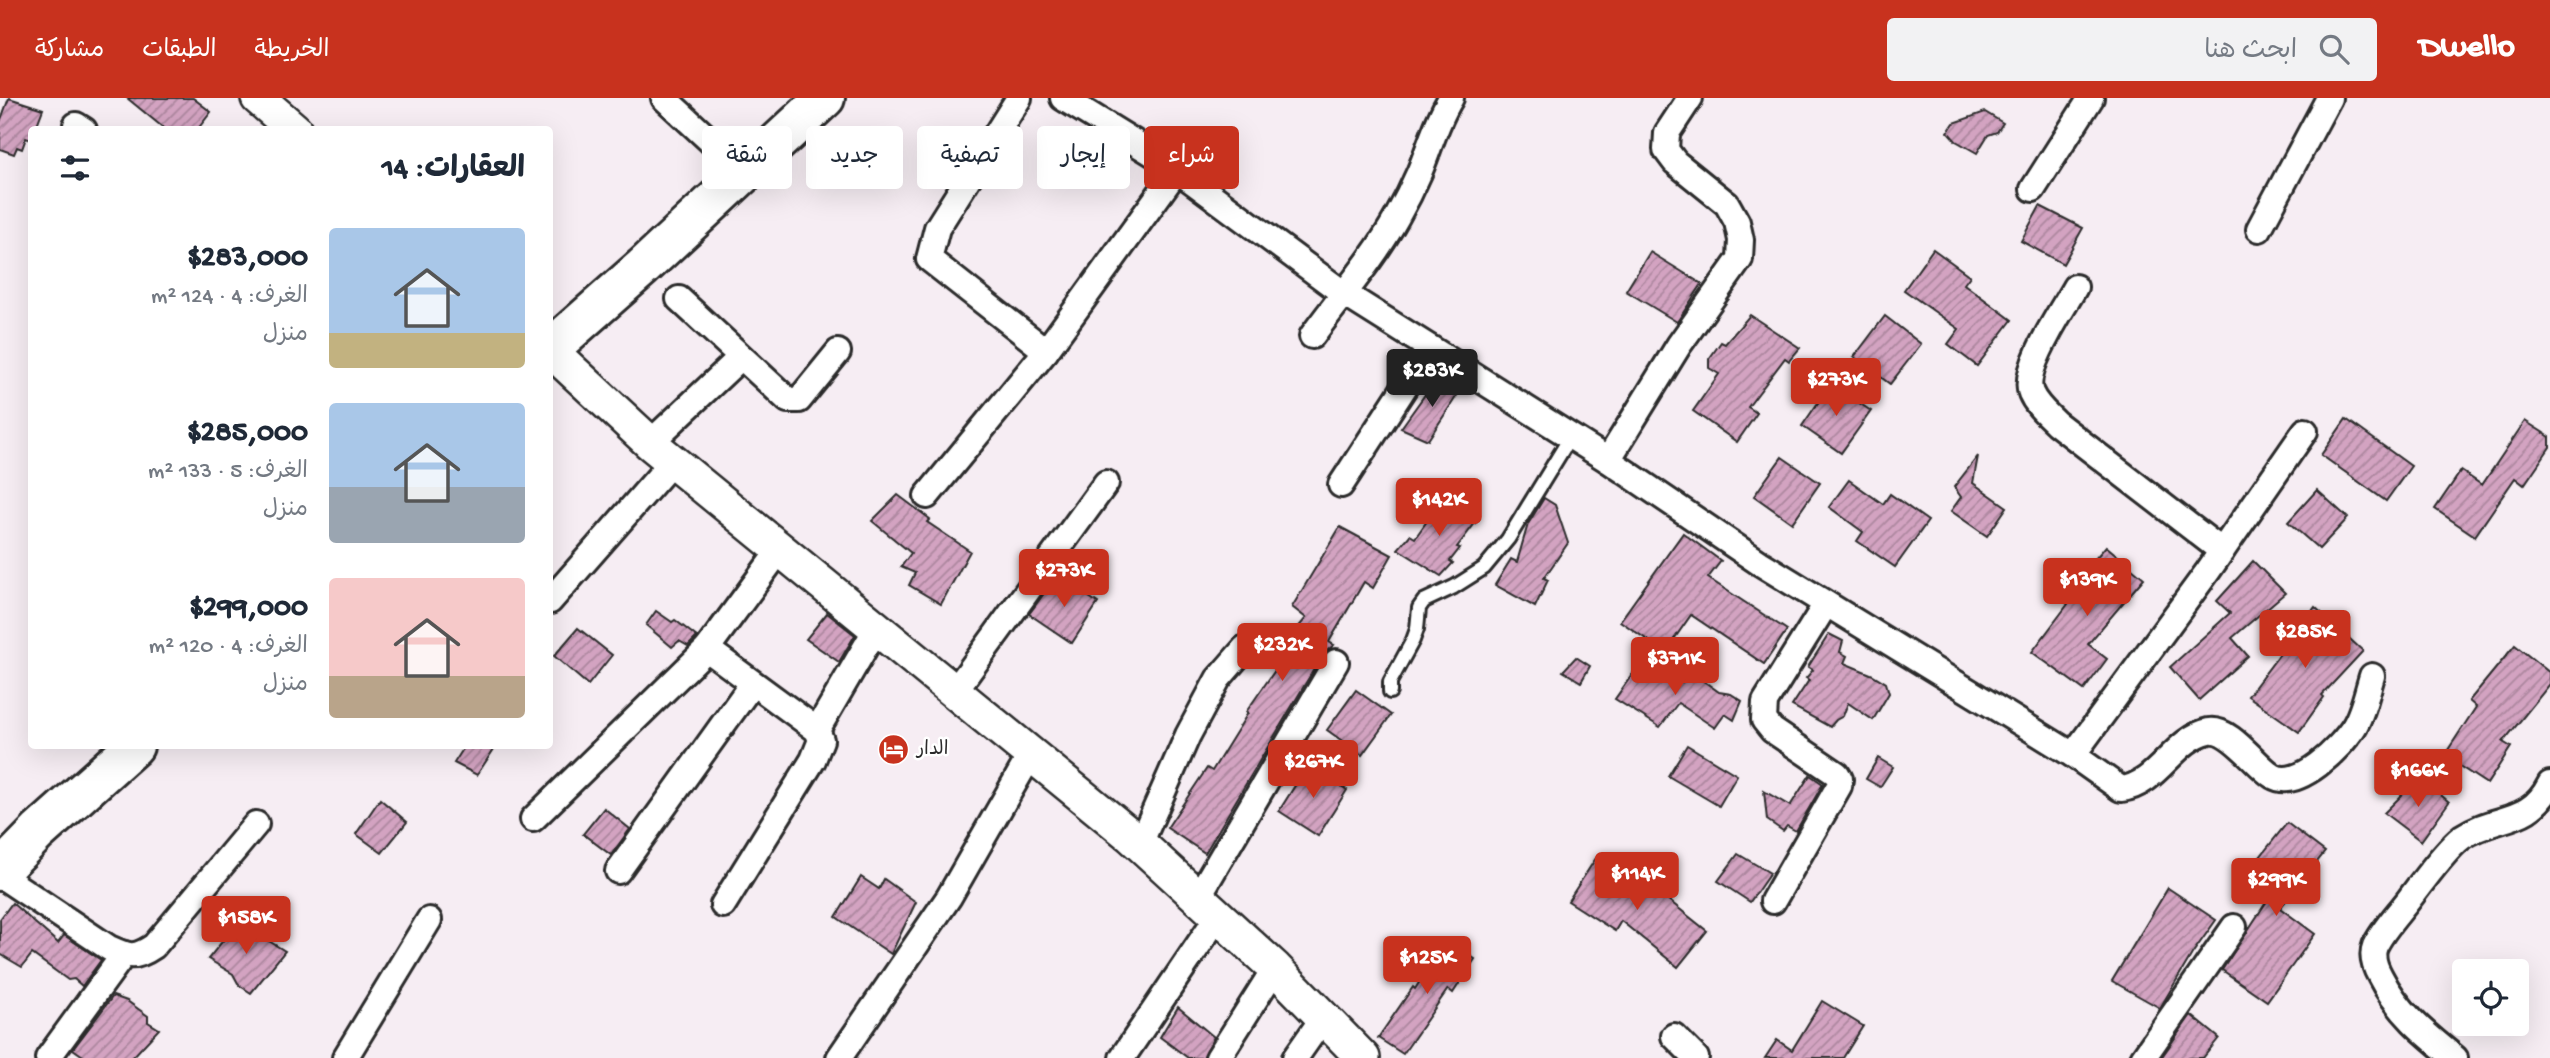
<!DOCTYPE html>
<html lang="ar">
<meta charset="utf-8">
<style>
:root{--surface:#fff;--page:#f2f2f3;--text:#1f2937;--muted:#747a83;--accent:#c8321e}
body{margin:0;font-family:"Gochi Hand","Playpen Sans Arabic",sans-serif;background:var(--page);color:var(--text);direction:rtl;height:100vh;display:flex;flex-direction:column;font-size:26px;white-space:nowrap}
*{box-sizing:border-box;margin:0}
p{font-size:23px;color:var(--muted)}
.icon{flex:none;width:38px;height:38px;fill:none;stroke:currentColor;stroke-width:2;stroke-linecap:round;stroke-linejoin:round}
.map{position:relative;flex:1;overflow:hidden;direction:ltr}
.details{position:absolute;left:28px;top:28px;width:525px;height:623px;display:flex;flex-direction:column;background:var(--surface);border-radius:7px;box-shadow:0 7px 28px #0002;direction:rtl}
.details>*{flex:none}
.banner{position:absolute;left:574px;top:28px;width:665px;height:63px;direction:rtl;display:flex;gap:14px}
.buttons{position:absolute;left:2452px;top:861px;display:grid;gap:14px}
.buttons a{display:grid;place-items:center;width:77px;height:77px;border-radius:7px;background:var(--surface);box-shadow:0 7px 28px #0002;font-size:35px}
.price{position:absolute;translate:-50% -60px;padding:0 16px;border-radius:7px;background:var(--accent);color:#fff;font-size:23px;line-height:46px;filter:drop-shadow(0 2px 4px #0008)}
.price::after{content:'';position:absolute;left:50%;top:42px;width:21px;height:16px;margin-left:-10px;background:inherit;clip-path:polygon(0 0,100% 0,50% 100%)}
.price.current{background:#222;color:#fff}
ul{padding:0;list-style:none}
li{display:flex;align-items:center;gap:21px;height:175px;padding:0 28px}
li span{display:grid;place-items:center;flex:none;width:196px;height:140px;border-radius:7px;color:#555}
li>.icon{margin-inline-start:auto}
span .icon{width:84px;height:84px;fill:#fffc;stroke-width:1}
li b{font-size:30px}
h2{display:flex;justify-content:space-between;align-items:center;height:84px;padding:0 28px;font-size:30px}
.pill{padding:0 24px;border-radius:7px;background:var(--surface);box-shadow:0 7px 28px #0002;font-size:24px;line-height:63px}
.pill.current{background:var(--accent);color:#fff}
header{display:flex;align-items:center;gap:42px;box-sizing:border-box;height:98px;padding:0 35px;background:var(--accent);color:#fff}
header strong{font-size:33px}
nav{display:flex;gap:38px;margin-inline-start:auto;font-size:24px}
.search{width:490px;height:63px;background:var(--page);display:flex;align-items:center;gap:18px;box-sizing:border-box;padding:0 24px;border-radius:7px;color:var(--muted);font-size:26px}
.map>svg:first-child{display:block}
</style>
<header>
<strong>Dwello</strong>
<div class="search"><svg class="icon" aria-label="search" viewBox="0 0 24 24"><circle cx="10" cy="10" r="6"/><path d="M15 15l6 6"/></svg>ابحث هنا</div>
<nav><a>الخريطة</a><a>الطبقات</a><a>مشاركة</a></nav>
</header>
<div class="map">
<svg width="2550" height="960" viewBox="0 0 2550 960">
<defs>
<pattern id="building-hatch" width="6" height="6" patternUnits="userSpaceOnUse" patternTransform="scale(1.75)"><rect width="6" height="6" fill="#d3a3c1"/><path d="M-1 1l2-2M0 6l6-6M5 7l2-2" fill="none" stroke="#ab859d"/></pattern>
</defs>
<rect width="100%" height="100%" fill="#f6edf3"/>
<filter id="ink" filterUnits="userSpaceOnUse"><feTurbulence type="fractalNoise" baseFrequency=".0143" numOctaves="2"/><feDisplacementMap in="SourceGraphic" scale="14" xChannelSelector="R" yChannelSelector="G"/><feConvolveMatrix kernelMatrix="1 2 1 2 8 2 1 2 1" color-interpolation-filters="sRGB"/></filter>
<g filter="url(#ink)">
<!-- building -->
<g fill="url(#building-hatch)" stroke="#2b2b2b" stroke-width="2">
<path d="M 9,0 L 43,11 L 35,32 L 32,32 L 31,42 L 26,40 L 22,51 L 17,49 L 14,56 L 0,51 L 0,24 Z"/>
<path d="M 127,0 L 193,0 L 211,14 L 197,32 L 166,32 Z"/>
<path d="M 1985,14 L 2003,25 L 1997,34 L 1988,37 L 1977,55 L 1956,43 L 1948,34 L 1954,25 Z"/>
<path d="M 2040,108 L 2083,130 L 2063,166 L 2021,143 Z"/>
<path d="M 1933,151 L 1970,178 L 1964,186 L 2012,222 L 1977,268 L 1948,246 L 1959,231 L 1904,192 Z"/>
<path d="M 1650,154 L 1702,186 L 1677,224 L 1626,193 Z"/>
<path d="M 1750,217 L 1800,250 L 1789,263 L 1785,260 L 1748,309 L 1757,315 L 1737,344 L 1693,313 L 1719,276 L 1709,270 L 1709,261 L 1721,244 L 1725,246 Z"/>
<path d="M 1885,218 L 1921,246 L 1890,286 L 1854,259 Z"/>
<path d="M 1439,277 L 1460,293 L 1428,342 L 1401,330 Z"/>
<path d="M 1831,286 L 1871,313 L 1841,355 L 1802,328 Z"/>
<path d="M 2346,321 L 2411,368 L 2386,403 L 2321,357 Z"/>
<path d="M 2525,323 L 2550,339 L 2550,349 L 2524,387 L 2515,380 L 2475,438 L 2435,411 L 2461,373 L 2482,387 Z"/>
<path d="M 1978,358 L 1973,385 L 2007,409 L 1987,438 L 1951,413 L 1961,399 L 1954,389 Z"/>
<path d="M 1782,359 L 1820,385 L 1792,425 L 1754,398 Z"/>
<path d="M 1849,382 L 1883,406 L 1890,396 L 1928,423 L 1895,469 L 1857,443 L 1863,434 L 1829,409 Z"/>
<path d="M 2317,392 L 2348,420 L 2319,451 L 2288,424 Z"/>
<path d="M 898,397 L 930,421 L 927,424 L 970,453 L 941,506 L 909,487 L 915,475 L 901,469 L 911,455 L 872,423 Z"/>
<path d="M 1444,399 L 1476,424 L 1457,449 L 1460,450 L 1450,463 L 1453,465 L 1441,478 L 1398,451 L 1410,437 L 1415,440 Z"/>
<path d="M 1544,400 L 1555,407 L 1568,445 L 1544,480 L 1548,482 L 1535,509 L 1495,487 L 1511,461 L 1517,464 L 1528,426 Z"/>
<path d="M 1340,429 L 1392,457 L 1373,490 L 1364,484 L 1329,544 L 1334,547 L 1323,556 L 1205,755 L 1167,730 L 1207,670 L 1212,673 L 1248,615 L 1246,614 L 1289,552 L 1283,548 L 1306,520 L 1292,509 Z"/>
<path d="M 1683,435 L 1721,463 L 1708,480 L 1787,532 L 1764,566 L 1691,517 L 1665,554 L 1620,523 Z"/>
<path d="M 2106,448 L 2144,480 L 2088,546 L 2107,561 L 2084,592 L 2032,554 L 2068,506 L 2061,501 Z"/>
<path d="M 2253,463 L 2285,495 L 2232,540 L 2248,558 L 2199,602 L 2170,569 L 2230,515 L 2217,503 Z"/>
<path d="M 1057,478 L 1098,505 L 1072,545 L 1029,516 Z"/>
<path d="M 2315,509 L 2363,553 L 2322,597 L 2324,599 L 2299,634 L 2248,598 Z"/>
<path d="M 656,513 L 672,524 L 675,522 L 697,539 L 688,548 L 679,543 L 672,549 L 646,527 Z"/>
<path d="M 827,515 L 855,537 L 839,564 L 806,541 Z"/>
<path d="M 578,530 L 612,557 L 588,587 L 554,558 Z"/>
<path d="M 1829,536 L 1843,543 L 1840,554 L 1847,558 L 1844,565 L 1873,577 L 1886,585 L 1889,595 L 1873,622 L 1848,605 L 1843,618 L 1836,622 L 1830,629 L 1792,608 L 1809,582 L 1806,580 L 1813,572 L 1808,569 Z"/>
<path d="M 2515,547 L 2550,575 L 2550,586 L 2503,644 L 2511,649 L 2487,686 L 2444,658 L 2476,609 L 2469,603 Z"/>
<path d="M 1576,559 L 1590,568 L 1581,584 L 1563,573 Z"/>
<path d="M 1641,564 L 1682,584 L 1691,574 L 1719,594 L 1731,596 L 1742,603 L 1734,622 L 1725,616 L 1715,630 L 1678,605 L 1660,629 L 1615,601 Z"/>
<path d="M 1356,592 L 1391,617 L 1362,657 L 1327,632 Z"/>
<path d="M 1687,647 L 1737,677 L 1719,708 L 1668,678 Z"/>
<path d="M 465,648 L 496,648 L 477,677 L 454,665 Z"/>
<path d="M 1878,660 L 1893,669 L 1880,689 L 1866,681 Z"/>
<path d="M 1308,667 L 1347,692 L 1318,738 L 1279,713 Z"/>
<path d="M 1810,677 L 1823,686 L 1796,733 L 1787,728 L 1783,733 L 1767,722 L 1764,693 L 1790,708 Z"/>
<path d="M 2420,679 L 2449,704 L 2421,743 L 2384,715 Z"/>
<path d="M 380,701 L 407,724 L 382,755 L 356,736 Z"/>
<path d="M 604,710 L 630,731 L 611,757 L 583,736 Z"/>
<path d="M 2287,725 L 2325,754 L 2280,810 L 2315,836 L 2267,903 L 2222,872 L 2280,783 L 2256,764 Z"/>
<path d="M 1738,756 L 1770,775 L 1750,804 L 1718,783 Z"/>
<path d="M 1596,760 L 1660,800 L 1662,797 L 1707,833 L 1678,869 L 1621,823 L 1615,833 L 1568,803 Z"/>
<path d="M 861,779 L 879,791 L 884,781 L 916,804 L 891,856 L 836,819 Z"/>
<path d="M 2168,790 L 2216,822 L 2192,856 L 2160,910 L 2112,883 Z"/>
<path d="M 12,805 L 58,845 L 64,837 L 101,862 L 82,888 L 74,881 L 68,882 L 32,856 L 22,869 L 0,856 L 0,821 Z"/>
<path d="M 238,824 L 285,853 L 251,895 L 239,887 L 233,876 L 208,861 Z"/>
<path d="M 1446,842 L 1475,861 L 1453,895 L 1448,891 L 1403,956 L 1378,940 L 1413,889 L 1415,891 Z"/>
<path d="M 113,898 L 127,903 L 148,918 L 148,924 L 159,931 L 132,960 L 86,960 L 73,951 Z"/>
<path d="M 1822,903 L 1863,928 L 1843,960 L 1765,960 L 1777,942 L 1792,952 Z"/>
<path d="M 1178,909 L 1214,939 L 1203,960 L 1188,960 L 1160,939 Z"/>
<path d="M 2191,917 L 2219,940 L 2203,960 L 2161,960 Z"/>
</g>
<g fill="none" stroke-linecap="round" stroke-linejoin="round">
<defs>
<path id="lane" d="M 1390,594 L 1390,584 L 1413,542 L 1417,531 L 1419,510 L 1424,503 L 1454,489 L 1484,470 L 1508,441 L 1571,338"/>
<g id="street">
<path d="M 664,0 L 745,75"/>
<path d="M 1019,0 L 937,130 L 929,161 L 1046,253"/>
<path d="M 1063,0 L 1165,63 L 1343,195 L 1608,362 L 1760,465 L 2073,657 L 2121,691 C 2158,687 2173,641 2209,633 C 2230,629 2256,668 2273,678 C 2298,693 2341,649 2354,629 C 2363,615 2367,594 2372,578"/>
<path d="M 76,27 L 84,32"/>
<path d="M 2033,91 L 2091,0"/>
<path d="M 2259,131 L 2329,0"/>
<path d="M 2075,189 C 2063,211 2021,271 2031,295 C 2036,307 2047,316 2056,325 L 2222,453"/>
<path d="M 679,201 L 788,302 L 799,302 L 838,254"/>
<path d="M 1312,238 C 1341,198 1373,162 1397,119 C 1405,105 1413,89 1419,75 C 1430,49 1436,24 1451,0"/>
<path d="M 650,345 L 741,259"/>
<path d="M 1608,362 L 1679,247 L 1740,161 L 1741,142 L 1737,124 L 1727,106 L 1675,64 L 1666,52 L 1667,35 L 1690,0"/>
<path d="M 1341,387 L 1430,250"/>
<path d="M 927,398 L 1046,253 L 1177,72"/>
<path d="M 550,503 L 672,364"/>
<path d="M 707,551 L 817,632 L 821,642 L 813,662 L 723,807"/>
<path d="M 954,594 L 1106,385"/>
<path d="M 817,632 L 876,531"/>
<path d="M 2073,657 L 2208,473 L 2305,333"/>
<path d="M 533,721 L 707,551 L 779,453"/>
<path d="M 1140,746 L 1188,637 L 1218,581 L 1245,550"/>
<path d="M 618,773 L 752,586"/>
<path d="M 0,777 L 109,850 C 129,859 135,861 154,848 L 256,726"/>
<path d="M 1198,799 L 1336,564"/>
<path d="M 1773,803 L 1839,688 L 1840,681 L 1837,676 L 1772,632 L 1764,622 L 1765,604 L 1826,506"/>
<path d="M 1674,938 L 1696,960"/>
<path d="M 48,960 L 124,856"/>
<path d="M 345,960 L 429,822"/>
<path d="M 839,960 L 949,799 L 1031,656"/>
<path d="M 1122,960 L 1218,818"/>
<path d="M 1218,960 L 1275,870"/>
<path d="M 1295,960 L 1323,920"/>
<path d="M 2143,960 L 2234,829"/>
<path d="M 2455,960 C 2424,935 2398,914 2380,878 C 2375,869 2371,858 2375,848 C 2383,831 2399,815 2410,800 C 2422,784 2447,750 2462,739 C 2496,716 2529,728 2550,686"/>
</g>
<g id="secondary">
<path d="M 258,0 L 295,32"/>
<path d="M 550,252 L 650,345 L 1131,738 L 1275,870 L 1363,960"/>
</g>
<g id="primary">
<path d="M 550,251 L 643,169 L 825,0"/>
<path d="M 0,773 L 38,734 L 134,648"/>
</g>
</defs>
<!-- lane casing -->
<use href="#lane" stroke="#2b2b2b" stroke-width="18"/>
<!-- street casing -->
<use href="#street" stroke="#2b2b2b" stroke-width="30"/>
<!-- secondary casing -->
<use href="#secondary" stroke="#2b2b2b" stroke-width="38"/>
<!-- primary casing -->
<use href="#primary" stroke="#2b2b2b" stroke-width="44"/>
<!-- lane -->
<use href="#lane" stroke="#fff" stroke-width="12"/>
<!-- street -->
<use href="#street" stroke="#fff" stroke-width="24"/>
<!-- secondary -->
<use href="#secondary" stroke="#fff" stroke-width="33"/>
<!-- primary -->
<use href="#primary" stroke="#fff" stroke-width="38"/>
</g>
</g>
<!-- icons -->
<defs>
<symbol id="hotel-disc" viewBox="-11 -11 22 22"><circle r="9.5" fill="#c8321e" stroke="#fff"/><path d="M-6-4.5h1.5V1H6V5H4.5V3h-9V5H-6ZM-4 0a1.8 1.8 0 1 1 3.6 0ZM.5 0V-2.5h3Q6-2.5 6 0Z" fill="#fff"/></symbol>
</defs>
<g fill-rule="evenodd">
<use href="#hotel-disc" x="876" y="634" width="35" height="35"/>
</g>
<g text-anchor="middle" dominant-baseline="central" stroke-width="5" stroke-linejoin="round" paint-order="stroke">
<!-- poi labels -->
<g font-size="19" fill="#2b2b2b" stroke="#fff" text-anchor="start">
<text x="917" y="652">الدار</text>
</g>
</g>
</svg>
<div class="buttons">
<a><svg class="icon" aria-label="locate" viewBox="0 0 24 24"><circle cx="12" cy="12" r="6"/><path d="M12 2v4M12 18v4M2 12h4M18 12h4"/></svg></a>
</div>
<b class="price current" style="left:1432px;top:311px">$283K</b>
<b class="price" style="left:1836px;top:320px">$273K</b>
<b class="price" style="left:1439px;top:440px">$142K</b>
<b class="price" style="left:1064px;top:511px">$273K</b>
<b class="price" style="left:2087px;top:520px">$139K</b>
<b class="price" style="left:2305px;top:572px">$285K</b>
<b class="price" style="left:1282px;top:585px">$232K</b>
<b class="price" style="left:1675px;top:599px">$371K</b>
<b class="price" style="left:1313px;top:702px">$267K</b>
<b class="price" style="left:2418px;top:711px">$166K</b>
<b class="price" style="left:1637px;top:814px">$114K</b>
<b class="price" style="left:2276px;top:820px">$299K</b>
<b class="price" style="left:246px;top:858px">$158K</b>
<b class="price" style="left:1427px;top:898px">$125K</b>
<div class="banner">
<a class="pill current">شراء</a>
<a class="pill">إيجار</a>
<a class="pill">تصفية</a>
<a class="pill">جديد</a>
<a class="pill">شقة</a>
</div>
<section class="details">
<h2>العقارات: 14<svg class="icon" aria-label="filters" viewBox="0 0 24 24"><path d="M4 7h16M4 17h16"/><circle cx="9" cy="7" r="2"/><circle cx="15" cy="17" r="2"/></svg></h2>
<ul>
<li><span style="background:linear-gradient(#a9c7e8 75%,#c2b280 0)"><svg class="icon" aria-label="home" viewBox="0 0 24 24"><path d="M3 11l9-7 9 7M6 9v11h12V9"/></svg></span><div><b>$283,000</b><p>الغرف: 4 · 124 m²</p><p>منزل</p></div></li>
<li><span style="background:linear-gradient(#a9c7e8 60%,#9aa5b1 0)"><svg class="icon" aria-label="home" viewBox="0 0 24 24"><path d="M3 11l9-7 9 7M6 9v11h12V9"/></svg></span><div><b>$285,000</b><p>الغرف: 5 · 133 m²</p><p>منزل</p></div></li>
<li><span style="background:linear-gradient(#f6c9c9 70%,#b9a48a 0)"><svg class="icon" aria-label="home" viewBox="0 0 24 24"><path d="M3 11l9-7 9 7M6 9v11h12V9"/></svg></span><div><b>$299,000</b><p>الغرف: 4 · 120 m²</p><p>منزل</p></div></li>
</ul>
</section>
</div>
